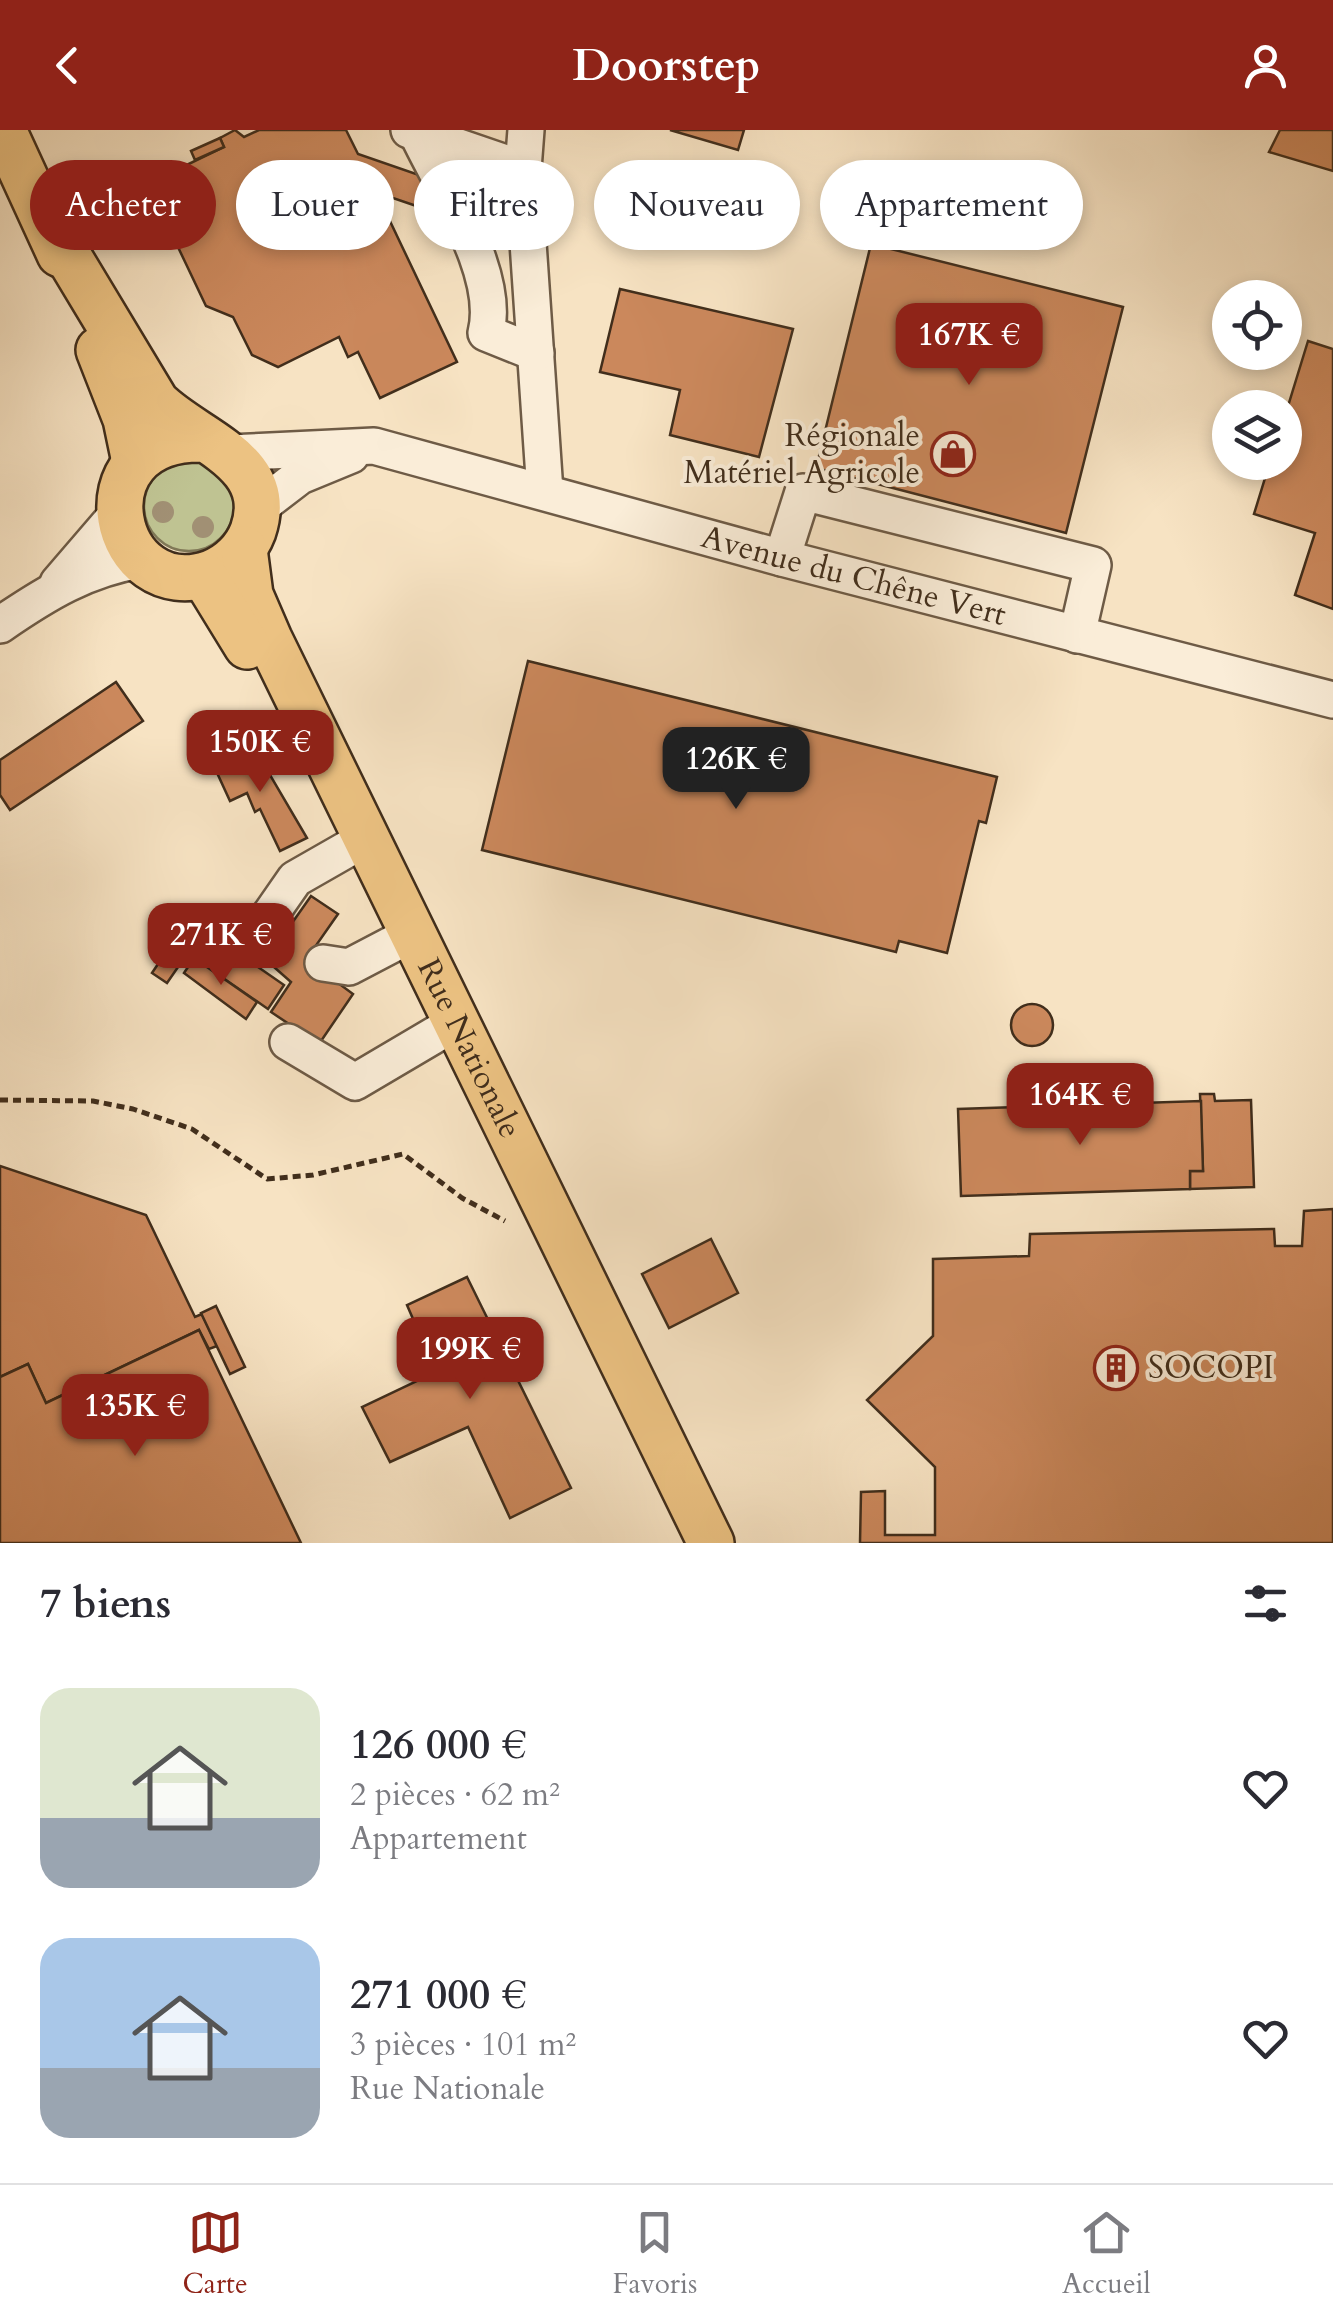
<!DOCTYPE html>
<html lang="fr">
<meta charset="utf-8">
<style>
:root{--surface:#fff;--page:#f7f7f7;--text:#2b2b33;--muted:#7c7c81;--line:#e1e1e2;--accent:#8f2418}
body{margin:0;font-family:Cardo,serif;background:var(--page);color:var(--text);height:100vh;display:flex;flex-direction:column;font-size:38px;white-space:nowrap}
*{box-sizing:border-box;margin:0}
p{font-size:32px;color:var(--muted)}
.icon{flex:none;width:55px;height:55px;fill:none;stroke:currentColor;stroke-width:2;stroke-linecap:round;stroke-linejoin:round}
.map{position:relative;height:1413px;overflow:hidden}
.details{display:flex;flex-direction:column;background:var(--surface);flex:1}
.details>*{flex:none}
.guide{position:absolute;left:30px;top:30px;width:1275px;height:90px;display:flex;gap:20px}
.controls{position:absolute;left:1212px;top:150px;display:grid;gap:20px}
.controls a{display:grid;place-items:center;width:90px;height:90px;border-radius:50%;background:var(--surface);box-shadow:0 5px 15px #0003;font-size:50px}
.price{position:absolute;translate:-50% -85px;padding:0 22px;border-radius:20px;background:var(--accent);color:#fff;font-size:32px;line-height:65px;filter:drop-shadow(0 2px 5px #0008)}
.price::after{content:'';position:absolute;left:50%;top:60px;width:30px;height:22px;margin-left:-15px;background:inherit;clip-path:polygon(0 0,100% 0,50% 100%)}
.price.current{background:#222;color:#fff}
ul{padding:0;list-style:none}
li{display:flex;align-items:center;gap:30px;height:250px;padding:0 40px}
li span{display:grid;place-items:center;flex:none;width:280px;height:200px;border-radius:30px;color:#555}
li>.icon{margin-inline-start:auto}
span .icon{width:120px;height:120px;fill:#fffc;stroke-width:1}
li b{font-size:42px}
h2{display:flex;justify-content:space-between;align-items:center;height:120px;padding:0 40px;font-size:42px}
.tag{padding:0 35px;border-radius:45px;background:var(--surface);box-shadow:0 5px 15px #0003;font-size:35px;line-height:90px}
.tag.current{background:var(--accent);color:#fff}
header{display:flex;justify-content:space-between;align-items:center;height:130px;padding:0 40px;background:var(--accent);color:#fff;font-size:45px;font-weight:700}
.tabs{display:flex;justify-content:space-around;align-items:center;height:140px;border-top:2px solid var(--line);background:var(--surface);font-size:28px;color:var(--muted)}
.tabs a{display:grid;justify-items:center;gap:5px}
.tabs .current{color:var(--accent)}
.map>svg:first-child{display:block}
</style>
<header><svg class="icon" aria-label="back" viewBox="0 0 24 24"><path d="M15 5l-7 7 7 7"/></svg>Doorstep<svg class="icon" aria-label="person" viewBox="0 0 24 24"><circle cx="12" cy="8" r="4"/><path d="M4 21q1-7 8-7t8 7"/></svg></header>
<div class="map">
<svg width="1333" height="1413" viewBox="0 0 1333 1413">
<rect width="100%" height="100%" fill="#f7e3c3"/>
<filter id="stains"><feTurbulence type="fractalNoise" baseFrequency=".002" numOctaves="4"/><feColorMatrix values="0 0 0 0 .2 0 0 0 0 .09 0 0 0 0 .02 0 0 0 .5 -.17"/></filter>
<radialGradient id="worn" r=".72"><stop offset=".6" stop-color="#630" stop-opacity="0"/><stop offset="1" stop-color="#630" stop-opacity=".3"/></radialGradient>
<!-- green -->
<circle fill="#bfc392" stroke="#807857" stroke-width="2.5" cx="189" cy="376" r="45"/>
<!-- building -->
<g fill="#cb885c" stroke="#412e1c" stroke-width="2.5">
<path d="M 235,0 L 244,7 L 259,0 L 346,0 L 358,24 L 419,45 L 437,83 L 384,65 L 377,50 L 369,47 L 457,232 L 380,268 L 358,222 L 348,227 L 339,207 L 278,237 L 252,225 L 233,187 L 206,176 L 158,75 L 166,45 L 224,17 L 220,8 Z"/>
<path d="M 670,0 L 744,0 L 738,20 Z"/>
<path d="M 1280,0 L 1333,0 L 1333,41 L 1269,22 Z"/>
<path d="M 220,8 L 224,17 L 195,30 L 191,21 Z"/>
<path d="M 871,114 L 1123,177 L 1066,403 L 816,338 Z"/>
<path d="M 620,159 L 793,199 L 759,327 L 670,305 L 680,260 L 600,242 Z"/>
<path d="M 1308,211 L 1333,219 L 1333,479 L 1295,465 L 1315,403 L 1254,384 L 1270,332 L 1285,332 L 1285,286 Z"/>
<path d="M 528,531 L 997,647 L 986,693 L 979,691 L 947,823 L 899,811 L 896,822 L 482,720 Z"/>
<path d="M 116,552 L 143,591 L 10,680 L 0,665 L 0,630 Z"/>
<path d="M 253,616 L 307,708 L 280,721 L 260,679 L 255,682 L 247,663 L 230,671 L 213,634 Z"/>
<path d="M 311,766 L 338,784 L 310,824 L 311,833 L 353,864 L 319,914 L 271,882 L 291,852 L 266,830 Z"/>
<path d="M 210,804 L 284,855 L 268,879 L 194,828 Z"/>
<path d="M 172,813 L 187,824 L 167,853 L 152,843 Z"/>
<path d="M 194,828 L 257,872 L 246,889 L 184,843 Z"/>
<circle cx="1032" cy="895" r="21"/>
<path d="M 1200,964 L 1214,964 L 1215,971 L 1251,970 L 1254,1057 L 1190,1059 L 1190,1041 L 1203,1041 Z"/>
<path d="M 1201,971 L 1203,1041 L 1190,1041 L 1190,1059 L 961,1066 L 958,979 Z"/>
<path d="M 0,1036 L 146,1085 L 195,1187 L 202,1184 L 217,1216 L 209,1219 L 199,1200 L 46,1273 L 28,1234 L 0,1247 Z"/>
<path d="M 1333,1079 L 1333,1413 L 860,1413 L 861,1362 L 885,1361 L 885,1405 L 935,1405 L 935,1337 L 867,1270 L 933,1206 L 933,1129 L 1029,1126 L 1030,1104 L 1274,1099 L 1275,1116 L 1302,1116 L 1304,1081 Z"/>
<path d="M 711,1109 L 738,1163 L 669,1198 L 642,1144 Z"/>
<path d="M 467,1147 L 571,1358 L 510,1388 L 468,1297 L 390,1332 L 362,1277 L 436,1242 L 407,1175 Z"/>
<path d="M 216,1176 L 245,1237 L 230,1244 L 201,1183 Z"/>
<path d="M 199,1200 L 301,1413 L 0,1413 L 0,1247 L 28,1234 L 46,1273 Z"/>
</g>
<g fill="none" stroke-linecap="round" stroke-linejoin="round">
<defs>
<g id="minor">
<path d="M 409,0 L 523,39"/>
<path d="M 526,0 L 523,39 L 545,362"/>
<path d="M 417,3 C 443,59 501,143 486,203 L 536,223"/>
<path id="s1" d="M 229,323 L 374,316 L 782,428 L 1333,570"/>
<path d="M 257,379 L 300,346 L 351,325"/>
<path d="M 782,428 L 803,362 L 1093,435 L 1077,505"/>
<path d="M 58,453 L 119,382"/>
<path d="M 0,495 C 45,464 87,438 142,430"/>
<path d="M 256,805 L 295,749 L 365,709"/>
<path d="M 323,833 L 349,837 L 412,804"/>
<path d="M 288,912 L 355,952 L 455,893"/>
</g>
<g id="major">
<path d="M 3,0 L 60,124"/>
<path d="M 50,96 L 156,272 C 194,311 277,330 253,401 C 246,420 230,436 211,443 C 112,478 73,308 201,309"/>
<path d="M 99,220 L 126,289 L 135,332"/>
<path id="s2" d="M 244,419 L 250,465 L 269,509 L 711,1413"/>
<path d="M 204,446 L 247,516"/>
</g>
</defs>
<!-- minor casing -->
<use href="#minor" stroke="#6e5b46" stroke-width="40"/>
<!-- major casing -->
<use href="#major" stroke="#412e1c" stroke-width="50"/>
<!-- path -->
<path stroke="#412e1c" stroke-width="5" stroke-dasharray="8 5" stroke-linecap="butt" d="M 0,970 L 93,971 L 133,979 L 192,999 L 267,1049 L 313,1045 L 403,1024 L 462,1068 L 505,1091"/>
<!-- minor -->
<use href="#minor" stroke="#faedd8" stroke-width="35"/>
<!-- major -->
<use href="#major" stroke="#ecc282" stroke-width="45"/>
</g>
<!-- trees -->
<g fill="#a19074">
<circle cx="163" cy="382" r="11"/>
<circle cx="203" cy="397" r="11"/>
</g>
<!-- icons -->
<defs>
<symbol id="shop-ring" viewBox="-11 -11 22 22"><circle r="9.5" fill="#faedd8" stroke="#8f2418" stroke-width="1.5"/><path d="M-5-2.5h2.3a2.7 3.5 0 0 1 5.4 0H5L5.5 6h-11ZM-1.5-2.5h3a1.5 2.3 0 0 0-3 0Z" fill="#8f2418"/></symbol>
<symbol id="building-ring" viewBox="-11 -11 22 22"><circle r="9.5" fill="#faedd8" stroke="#8f2418" stroke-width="1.5"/><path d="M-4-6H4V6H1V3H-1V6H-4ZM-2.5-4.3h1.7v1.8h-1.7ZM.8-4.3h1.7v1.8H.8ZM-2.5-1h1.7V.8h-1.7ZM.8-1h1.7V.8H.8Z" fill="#8f2418"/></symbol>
</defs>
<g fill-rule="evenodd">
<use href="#shop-ring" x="928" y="299" width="50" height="50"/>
<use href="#building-ring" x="1091" y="1213" width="50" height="50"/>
</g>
<g text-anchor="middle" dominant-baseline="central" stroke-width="8" stroke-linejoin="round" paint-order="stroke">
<!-- poi labels -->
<g font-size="32" fill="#412e1c" stroke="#faedd8" text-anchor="end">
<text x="920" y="306">Régionale<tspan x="920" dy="37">Matériel Agricole</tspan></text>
<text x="1148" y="1238" text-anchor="start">SOCOPI</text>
</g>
<!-- street labels -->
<g font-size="32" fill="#412e1c" stroke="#faedd8">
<text stroke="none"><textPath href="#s1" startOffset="642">Avenue du Chêne Vert</textPath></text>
<text stroke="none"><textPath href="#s2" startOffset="550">Rue Nationale</textPath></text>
</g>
</g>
<rect width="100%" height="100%" filter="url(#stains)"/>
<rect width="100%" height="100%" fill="url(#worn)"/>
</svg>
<div class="controls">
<a><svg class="icon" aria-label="locate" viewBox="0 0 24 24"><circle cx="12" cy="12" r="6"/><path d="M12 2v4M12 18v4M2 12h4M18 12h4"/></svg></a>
<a><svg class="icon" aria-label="layers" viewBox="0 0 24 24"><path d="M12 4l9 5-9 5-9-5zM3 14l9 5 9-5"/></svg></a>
</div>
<b class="price" style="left:969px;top:258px">167K €</b>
<b class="price" style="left:260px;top:665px">150K €</b>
<b class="price current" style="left:736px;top:682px">126K €</b>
<b class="price" style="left:221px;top:858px">271K €</b>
<b class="price" style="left:1080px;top:1018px">164K €</b>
<b class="price" style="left:470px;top:1272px">199K €</b>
<b class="price" style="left:135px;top:1329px">135K €</b>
<div class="guide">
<a class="tag current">Acheter</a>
<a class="tag">Louer</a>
<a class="tag">Filtres</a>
<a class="tag">Nouveau</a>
<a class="tag">Appartement</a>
</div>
</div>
<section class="details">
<h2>7 biens<svg class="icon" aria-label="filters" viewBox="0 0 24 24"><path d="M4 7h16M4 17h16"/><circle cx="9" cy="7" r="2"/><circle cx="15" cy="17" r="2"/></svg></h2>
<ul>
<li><span style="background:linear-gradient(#dfe7d0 65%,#9aa5b1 0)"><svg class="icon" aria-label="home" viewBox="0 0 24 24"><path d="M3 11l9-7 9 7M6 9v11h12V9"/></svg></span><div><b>126 000 €</b><p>2 pièces · 62 m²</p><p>Appartement</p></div><svg class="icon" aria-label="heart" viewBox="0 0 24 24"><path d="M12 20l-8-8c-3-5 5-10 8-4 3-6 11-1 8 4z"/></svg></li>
<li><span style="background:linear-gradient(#a9c7e8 65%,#9aa5b1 0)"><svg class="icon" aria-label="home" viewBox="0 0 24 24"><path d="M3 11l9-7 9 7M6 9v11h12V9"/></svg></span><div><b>271 000 €</b><p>3 pièces · 101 m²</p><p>Rue Nationale</p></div><svg class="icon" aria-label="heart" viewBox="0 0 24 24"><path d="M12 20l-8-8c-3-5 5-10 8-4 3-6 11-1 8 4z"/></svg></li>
</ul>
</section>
<nav class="tabs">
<a class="current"><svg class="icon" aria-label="map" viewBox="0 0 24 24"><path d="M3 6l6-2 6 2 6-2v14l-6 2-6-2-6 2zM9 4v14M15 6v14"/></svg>Carte</a>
<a><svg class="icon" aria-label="saved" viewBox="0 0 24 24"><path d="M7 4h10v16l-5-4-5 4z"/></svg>Favoris</a>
<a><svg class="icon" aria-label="home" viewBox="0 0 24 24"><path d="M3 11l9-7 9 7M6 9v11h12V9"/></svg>Accueil</a>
</nav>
